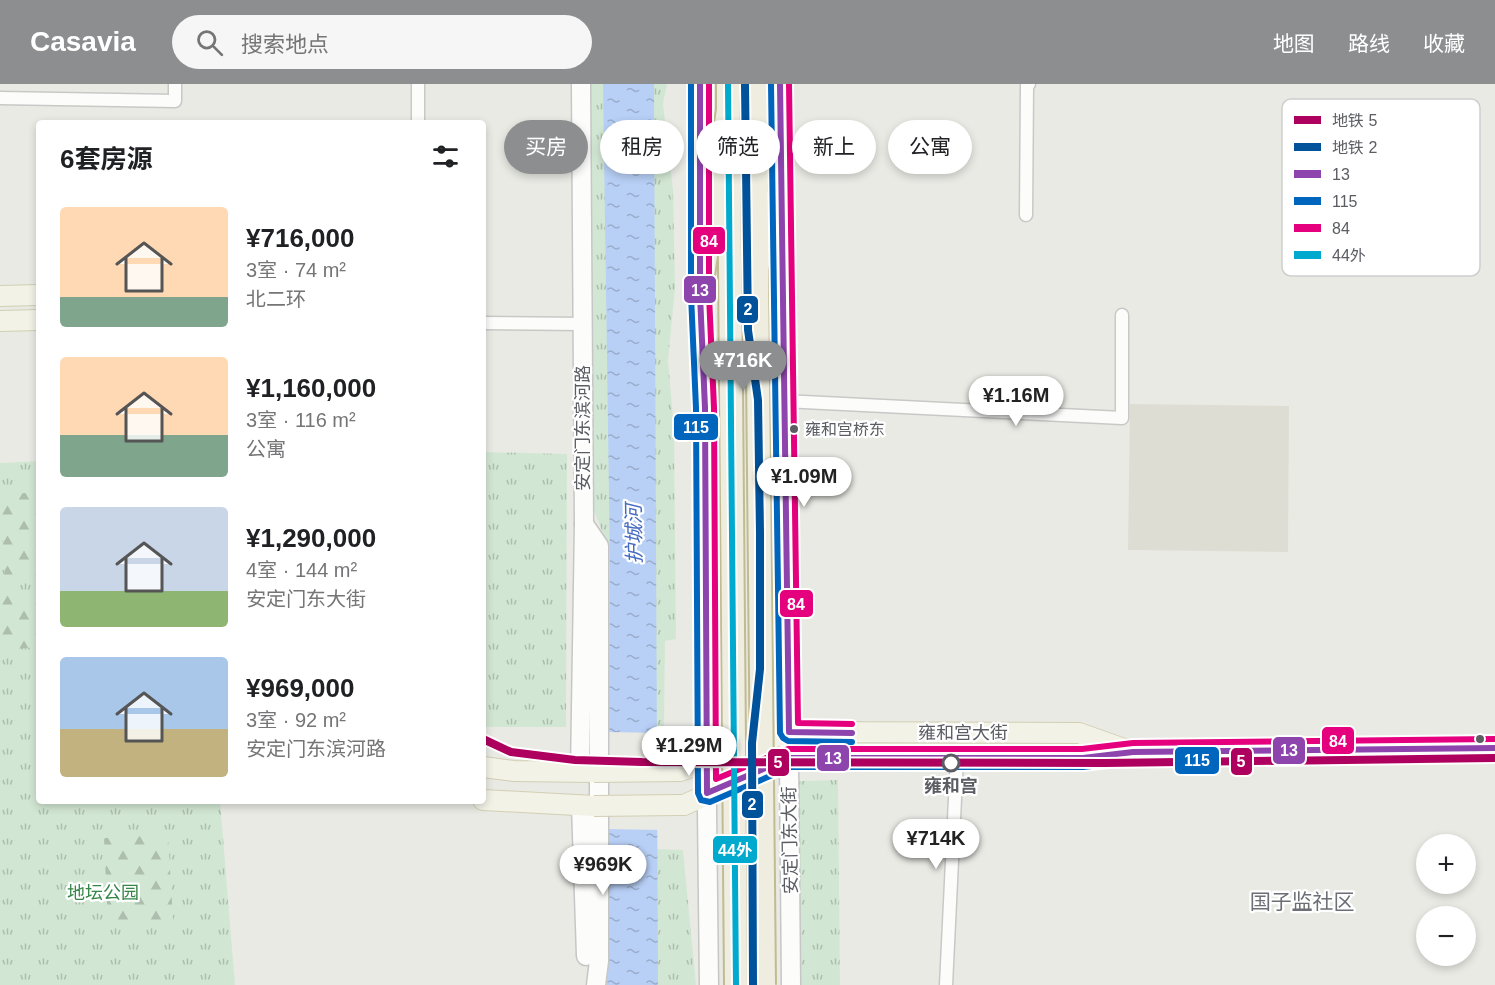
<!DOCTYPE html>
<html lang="zh">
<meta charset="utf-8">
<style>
:root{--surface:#fff;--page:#f6f6f6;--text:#202124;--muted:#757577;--accent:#8d8e90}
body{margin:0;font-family:Helvetica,"Noto Sans SC",sans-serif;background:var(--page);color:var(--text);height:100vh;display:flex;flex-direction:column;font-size:22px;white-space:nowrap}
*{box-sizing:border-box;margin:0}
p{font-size:20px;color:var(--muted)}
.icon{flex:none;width:33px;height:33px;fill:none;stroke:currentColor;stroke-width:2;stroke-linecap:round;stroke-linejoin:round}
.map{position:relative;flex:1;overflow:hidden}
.details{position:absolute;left:36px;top:36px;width:450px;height:684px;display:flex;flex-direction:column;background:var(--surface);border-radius:6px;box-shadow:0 3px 9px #0003}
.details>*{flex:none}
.hud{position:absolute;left:504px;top:36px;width:570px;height:54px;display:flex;gap:12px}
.controls{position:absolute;left:1416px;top:750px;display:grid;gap:12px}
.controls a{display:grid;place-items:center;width:60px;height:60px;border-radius:50%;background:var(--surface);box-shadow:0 3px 9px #0003;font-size:30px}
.price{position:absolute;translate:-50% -51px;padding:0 14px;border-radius:21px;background:#fff;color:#222;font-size:20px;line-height:39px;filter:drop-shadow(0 2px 3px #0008)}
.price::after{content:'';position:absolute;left:50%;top:36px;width:18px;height:14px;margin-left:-9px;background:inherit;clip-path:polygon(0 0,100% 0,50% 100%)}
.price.selected{background:var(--accent);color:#fff}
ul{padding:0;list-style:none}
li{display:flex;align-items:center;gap:18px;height:150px;padding:0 24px}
li span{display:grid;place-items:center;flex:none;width:168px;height:120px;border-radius:6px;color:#555}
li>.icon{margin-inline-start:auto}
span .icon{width:72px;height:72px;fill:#fffc;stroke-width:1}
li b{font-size:26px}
h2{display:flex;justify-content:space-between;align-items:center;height:72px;padding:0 24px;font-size:26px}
.pill{padding:0 21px;border-radius:27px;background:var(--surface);box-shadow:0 3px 9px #0003;font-size:21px;line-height:54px}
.pill.selected{background:var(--accent);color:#fff}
header{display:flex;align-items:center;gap:36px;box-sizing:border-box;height:84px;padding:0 30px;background:var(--accent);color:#fff}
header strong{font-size:28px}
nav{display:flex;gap:33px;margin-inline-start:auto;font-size:21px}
.search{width:420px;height:54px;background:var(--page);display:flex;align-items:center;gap:15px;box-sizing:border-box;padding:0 21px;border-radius:33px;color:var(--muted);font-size:22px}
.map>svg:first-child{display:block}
</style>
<header>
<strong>Casavia</strong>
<div class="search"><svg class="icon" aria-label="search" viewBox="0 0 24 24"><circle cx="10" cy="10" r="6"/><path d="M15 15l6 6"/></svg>搜索地点</div>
<nav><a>地图</a><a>路线</a><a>收藏</a></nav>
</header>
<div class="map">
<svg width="1495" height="901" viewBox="0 0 1495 901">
<defs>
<pattern id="grass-tufts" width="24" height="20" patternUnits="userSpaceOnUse" patternTransform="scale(1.5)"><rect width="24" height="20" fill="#d2e7d3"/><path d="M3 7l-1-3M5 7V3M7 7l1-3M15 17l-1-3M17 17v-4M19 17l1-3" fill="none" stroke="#adbeaf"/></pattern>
<pattern id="forest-firs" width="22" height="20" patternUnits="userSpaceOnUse" patternTransform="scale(1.5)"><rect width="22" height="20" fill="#d2e7d3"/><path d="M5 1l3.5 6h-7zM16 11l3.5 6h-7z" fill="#adbeaf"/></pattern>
<pattern id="water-ripples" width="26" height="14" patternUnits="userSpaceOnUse" patternTransform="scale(1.5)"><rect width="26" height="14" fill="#b8d0f6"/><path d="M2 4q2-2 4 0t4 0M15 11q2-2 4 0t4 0" fill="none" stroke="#99accb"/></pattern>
</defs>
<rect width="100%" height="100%" fill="#eaeae5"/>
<!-- education -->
<path fill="#deddd4" d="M 1130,320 L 1289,322 L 1288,468 L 1128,466 Z"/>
<!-- grass -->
<g fill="url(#grass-tufts)">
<path d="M 590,0 L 667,0 L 663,20 L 673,106 L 675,204 L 668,276 L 674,346 L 676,555 L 665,557 L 664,644 L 605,644 L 605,455 L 591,419 Z"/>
<path d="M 483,368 L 567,370 L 566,643 L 483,643 Z"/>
<path d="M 39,377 L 39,717 L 220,717 L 235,901 L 0,901 L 0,379 Z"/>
<path d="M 838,696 L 840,901 L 798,901 L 799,697 Z"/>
<path d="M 605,763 L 683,766 L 696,901 L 599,901 Z"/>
</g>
<!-- forest -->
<g fill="url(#forest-firs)">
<path d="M 39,408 L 39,491 L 5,494 L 0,411 Z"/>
<path d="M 39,509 L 39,563 L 0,566 L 0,512 Z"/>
<path d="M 168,751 L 173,836 L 108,840 L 104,754 Z"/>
</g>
<!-- water -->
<path fill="url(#water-ripples)" d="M 603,0 L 654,0 L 658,901 L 607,901 L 610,482 Z"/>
<!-- pier -->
<path fill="#eaeae5" d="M 606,648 L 661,649 L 661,746 L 605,745 Z"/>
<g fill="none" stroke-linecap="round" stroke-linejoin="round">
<defs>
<g id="street">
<path d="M 0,14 L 175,17 L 175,0"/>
<path d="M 418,39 L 418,0"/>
<path d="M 1026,131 L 1027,2 L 1029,0"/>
<path d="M 483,239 L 582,240"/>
<path d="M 784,317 L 1122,334 L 1122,231"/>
<path d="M 946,901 L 957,673"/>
</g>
<g id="secondary">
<path d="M 700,0 L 700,160"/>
<path d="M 780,0 L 786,344 L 791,901"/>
<path d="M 700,197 L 705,324 L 706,638 L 709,901"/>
<path d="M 584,440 L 599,462 L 599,877 L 596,901"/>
<path d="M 580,687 L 584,440 L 581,0"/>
<path d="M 581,721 L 586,872"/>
</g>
<g id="primary">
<path d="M 0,212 L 39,211"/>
<path d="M 0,237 L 39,236"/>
<path d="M 483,683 L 514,687 L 594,688"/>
<path d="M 680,687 L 789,648 L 1079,649 L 1127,666"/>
<path d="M 483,716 L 594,722"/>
<path d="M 680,721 L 684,721 L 789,674 L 1083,674 L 1133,668 L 1495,664"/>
</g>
<g id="highway">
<path d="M 728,0 L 728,40"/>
<path d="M 756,0 L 757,185"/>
<path d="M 729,91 L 730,184"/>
<path d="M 767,119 L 783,200"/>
<path d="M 700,211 L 728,26"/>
</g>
</defs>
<!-- street casing -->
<use href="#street" stroke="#c8c8c7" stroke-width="15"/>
<!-- secondary casing -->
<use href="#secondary" stroke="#c6c6c6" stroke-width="21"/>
<!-- primary casing -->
<use href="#primary" stroke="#d2cfb3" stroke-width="22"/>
<!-- highway casing -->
<use href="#highway" stroke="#c1bb92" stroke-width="26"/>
<!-- street -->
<use href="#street" stroke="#fcfcfb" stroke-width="12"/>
<!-- secondary -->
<use href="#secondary" stroke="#fcfcfb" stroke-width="18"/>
<!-- primary -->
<use href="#primary" stroke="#f2f2e7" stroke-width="20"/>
<!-- highway -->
<use href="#highway" stroke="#eeede0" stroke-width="22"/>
<defs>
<g id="primary-bridge">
<path d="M 594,688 L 680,687"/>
<path d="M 594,722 L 680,721"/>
</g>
<g id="highway-bridge">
<path d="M 730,184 L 736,901"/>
<path d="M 757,185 L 764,901"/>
</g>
</defs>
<!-- primary-bridge casing -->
<use href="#primary-bridge" stroke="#d2cfb3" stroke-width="22" stroke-linecap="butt"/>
<!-- highway-bridge casing -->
<use href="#highway-bridge" stroke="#c1bb92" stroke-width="26" stroke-linecap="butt"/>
<!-- primary-bridge -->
<use href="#primary-bridge" stroke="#f2f2e7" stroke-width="20"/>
<!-- highway-bridge -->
<use href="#highway-bridge" stroke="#eeede0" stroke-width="22"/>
<defs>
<g id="bus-1">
<path d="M 700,0 L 700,211 L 705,324 L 707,709 L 789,674 L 1083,674 L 1133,668 L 1495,664"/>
<path d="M 780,0 L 789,648 L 852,649"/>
</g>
<g id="bus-2">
<path d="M 691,0 L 691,211 L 696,324 L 698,709 L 701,716 L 710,718 L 791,683 L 1083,683 L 1134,677 L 1495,673"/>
<path d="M 771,0 L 780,649 L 783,654 L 788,657 L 852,658"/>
</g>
<g id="bus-3">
<path d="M 709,0 L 709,211 L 714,324 L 716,695 L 788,665 L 1082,665 L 1133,659 L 1495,655"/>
<path d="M 789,0 L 798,639 L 852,640"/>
</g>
<path id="bus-4" d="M 728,0 L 736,901"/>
</defs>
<!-- bus-1 casing -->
<use href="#bus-1" stroke="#fff" stroke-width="10"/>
<!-- bus-2 casing -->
<use href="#bus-2" stroke="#fff" stroke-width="10"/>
<!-- bus-3 casing -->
<use href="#bus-3" stroke="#fff" stroke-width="10"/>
<!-- bus-4 casing -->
<use href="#bus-4" stroke="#fff" stroke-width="10"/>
<!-- bus-1 -->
<use href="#bus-1" stroke="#8e44ad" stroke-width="6"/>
<!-- bus-2 -->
<use href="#bus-2" stroke="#0065bd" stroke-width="6"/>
<!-- bus-3 -->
<use href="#bus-3" stroke="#e5007d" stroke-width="6"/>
<!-- bus-4 -->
<use href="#bus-4" stroke="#00a9ce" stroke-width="6"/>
<defs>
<path id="metro-1" d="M 483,655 L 511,668 L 575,676 L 642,678 L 1105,679 L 1495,674"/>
<path id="metro-2" d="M 745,0 L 748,246 L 758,316 L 760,449 L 760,585 L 752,659 L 753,901"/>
</defs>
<!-- metro-1 casing -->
<use href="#metro-1" stroke="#fff" stroke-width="12"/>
<!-- metro-2 casing -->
<use href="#metro-2" stroke="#fff" stroke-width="12"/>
<!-- metro-1 -->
<use href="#metro-1" stroke="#ae005f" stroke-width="8"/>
<!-- metro-2 -->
<use href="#metro-2" stroke="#00529b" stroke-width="8"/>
</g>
<!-- markers -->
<g fill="#5b5d63" stroke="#fff" stroke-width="2">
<circle cx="794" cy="345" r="5"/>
<circle cx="1480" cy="655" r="5"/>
</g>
<circle fill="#fff" stroke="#5b5d63" stroke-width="3" cx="951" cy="679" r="8"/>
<g text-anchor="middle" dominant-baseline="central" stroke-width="4.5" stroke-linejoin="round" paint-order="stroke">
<!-- bus labels -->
<g font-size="16" fill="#5b5d63" stroke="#fff" text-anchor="start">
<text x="805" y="345">雍和宫桥东</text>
</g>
<!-- street labels -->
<g font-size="18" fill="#5b5d63" stroke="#fff">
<text transform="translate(583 344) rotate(-90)">安定门东滨河路</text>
<text x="963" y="649">雍和宫大街</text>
<text transform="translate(790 756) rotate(-91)">安定门东大街</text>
</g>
<!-- stop labels -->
<g font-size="18" font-weight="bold" fill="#5b5d63" stroke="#fff">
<text x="951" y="702">雍和宫</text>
</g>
<!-- park labels -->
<g font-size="18" fill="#368648" stroke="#fff">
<text x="103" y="809">地坛公园</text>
</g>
<!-- water labels -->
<g font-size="20" font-style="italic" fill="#456bc1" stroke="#fff">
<text transform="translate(634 450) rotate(-91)">护城河</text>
</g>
<!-- quarter labels -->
<g font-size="21" fill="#6c6f75" stroke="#fff">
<text x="1302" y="817">国子监社区</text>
</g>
</g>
<!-- legend -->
<rect x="1282" y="15" width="198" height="177" rx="9" fill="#fff" stroke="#ceced0" stroke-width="1.5"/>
<rect x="1294" y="32" width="27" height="8" fill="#ae005f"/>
<rect x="1294" y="59" width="27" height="8" fill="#00529b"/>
<rect x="1294" y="86" width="27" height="8" fill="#8e44ad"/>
<rect x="1294" y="113" width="27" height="8" fill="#0065bd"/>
<rect x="1294" y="140" width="27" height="8" fill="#e5007d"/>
<rect x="1294" y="167" width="27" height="8" fill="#00a9ce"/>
<g font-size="16" fill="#5b5d63">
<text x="1332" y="42">地铁 5</text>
<text x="1332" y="69">地铁 2</text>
<text x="1332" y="96">13</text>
<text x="1332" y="123">115</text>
<text x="1332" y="150">84</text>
<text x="1332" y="177">44外</text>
</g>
<g stroke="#fff" stroke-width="2">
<rect x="692" y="142" width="34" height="29" rx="6" fill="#e5007d"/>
<rect x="683" y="191" width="34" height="29" rx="6" fill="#8e44ad"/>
<rect x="736" y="211" width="23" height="29" rx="6" fill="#00529b"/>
<rect x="673" y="329" width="46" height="28" rx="6" fill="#0065bd"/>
<rect x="779" y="505" width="35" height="29" rx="6" fill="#e5007d"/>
<rect x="1321" y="642" width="34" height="29" rx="6" fill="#e5007d"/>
<rect x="1272" y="652" width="34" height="29" rx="6" fill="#8e44ad"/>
<rect x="816" y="660" width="34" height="28" rx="6" fill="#8e44ad"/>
<rect x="1174" y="662" width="46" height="29" rx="6" fill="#0065bd"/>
<rect x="1230" y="663" width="23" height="29" rx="6" fill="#ae005f"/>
<rect x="767" y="664" width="23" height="29" rx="6" fill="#ae005f"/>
<rect x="741" y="706" width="23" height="29" rx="6" fill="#00529b"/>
<rect x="712" y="751" width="46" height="29" rx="6" fill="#00a9ce"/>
</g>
<g font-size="16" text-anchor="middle" font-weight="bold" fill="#fff">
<text x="709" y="163">84</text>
<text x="700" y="212">13</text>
<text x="748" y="231">2</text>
<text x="696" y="349">115</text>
<text x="796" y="526">84</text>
<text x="1338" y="663">84</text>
<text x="1289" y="672">13</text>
<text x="833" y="680">13</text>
<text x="1197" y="682">115</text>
<text x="1241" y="683">5</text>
<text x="778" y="684">5</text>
<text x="752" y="726">2</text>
<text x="735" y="772">44外</text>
</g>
</svg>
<div class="controls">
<a>+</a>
<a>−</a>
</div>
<b class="price selected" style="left:743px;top:308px">¥716K</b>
<b class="price" style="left:1016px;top:343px">¥1.16M</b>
<b class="price" style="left:804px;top:424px">¥1.09M</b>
<b class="price" style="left:689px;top:693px">¥1.29M</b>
<b class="price" style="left:936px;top:786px">¥714K</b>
<b class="price" style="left:603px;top:812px">¥969K</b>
<div class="hud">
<a class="pill selected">买房</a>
<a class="pill">租房</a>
<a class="pill">筛选</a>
<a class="pill">新上</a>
<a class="pill">公寓</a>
</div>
<section class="details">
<h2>6套房源<svg class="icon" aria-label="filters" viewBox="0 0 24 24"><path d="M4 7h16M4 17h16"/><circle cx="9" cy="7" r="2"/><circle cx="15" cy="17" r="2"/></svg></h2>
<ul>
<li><span style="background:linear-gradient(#ffd9b3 75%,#7fa58c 0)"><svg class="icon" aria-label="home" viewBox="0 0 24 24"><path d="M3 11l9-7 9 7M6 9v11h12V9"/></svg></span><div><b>¥716,000</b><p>3室 · 74 m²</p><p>北二环</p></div></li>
<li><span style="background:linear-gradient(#ffd9b3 65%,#7fa58c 0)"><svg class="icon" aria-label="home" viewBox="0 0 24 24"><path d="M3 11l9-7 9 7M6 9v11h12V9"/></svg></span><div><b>¥1,160,000</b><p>3室 · 116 m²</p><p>公寓</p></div></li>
<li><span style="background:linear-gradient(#c9d6e8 70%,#8fb573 0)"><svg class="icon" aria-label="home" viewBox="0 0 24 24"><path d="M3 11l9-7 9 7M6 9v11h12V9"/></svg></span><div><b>¥1,290,000</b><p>4室 · 144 m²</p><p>安定门东大街</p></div></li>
<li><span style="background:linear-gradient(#a9c7e8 60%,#c2b280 0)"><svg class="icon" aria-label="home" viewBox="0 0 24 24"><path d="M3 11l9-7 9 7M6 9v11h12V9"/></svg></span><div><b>¥969,000</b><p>3室 · 92 m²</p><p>安定门东滨河路</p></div></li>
</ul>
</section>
</div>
